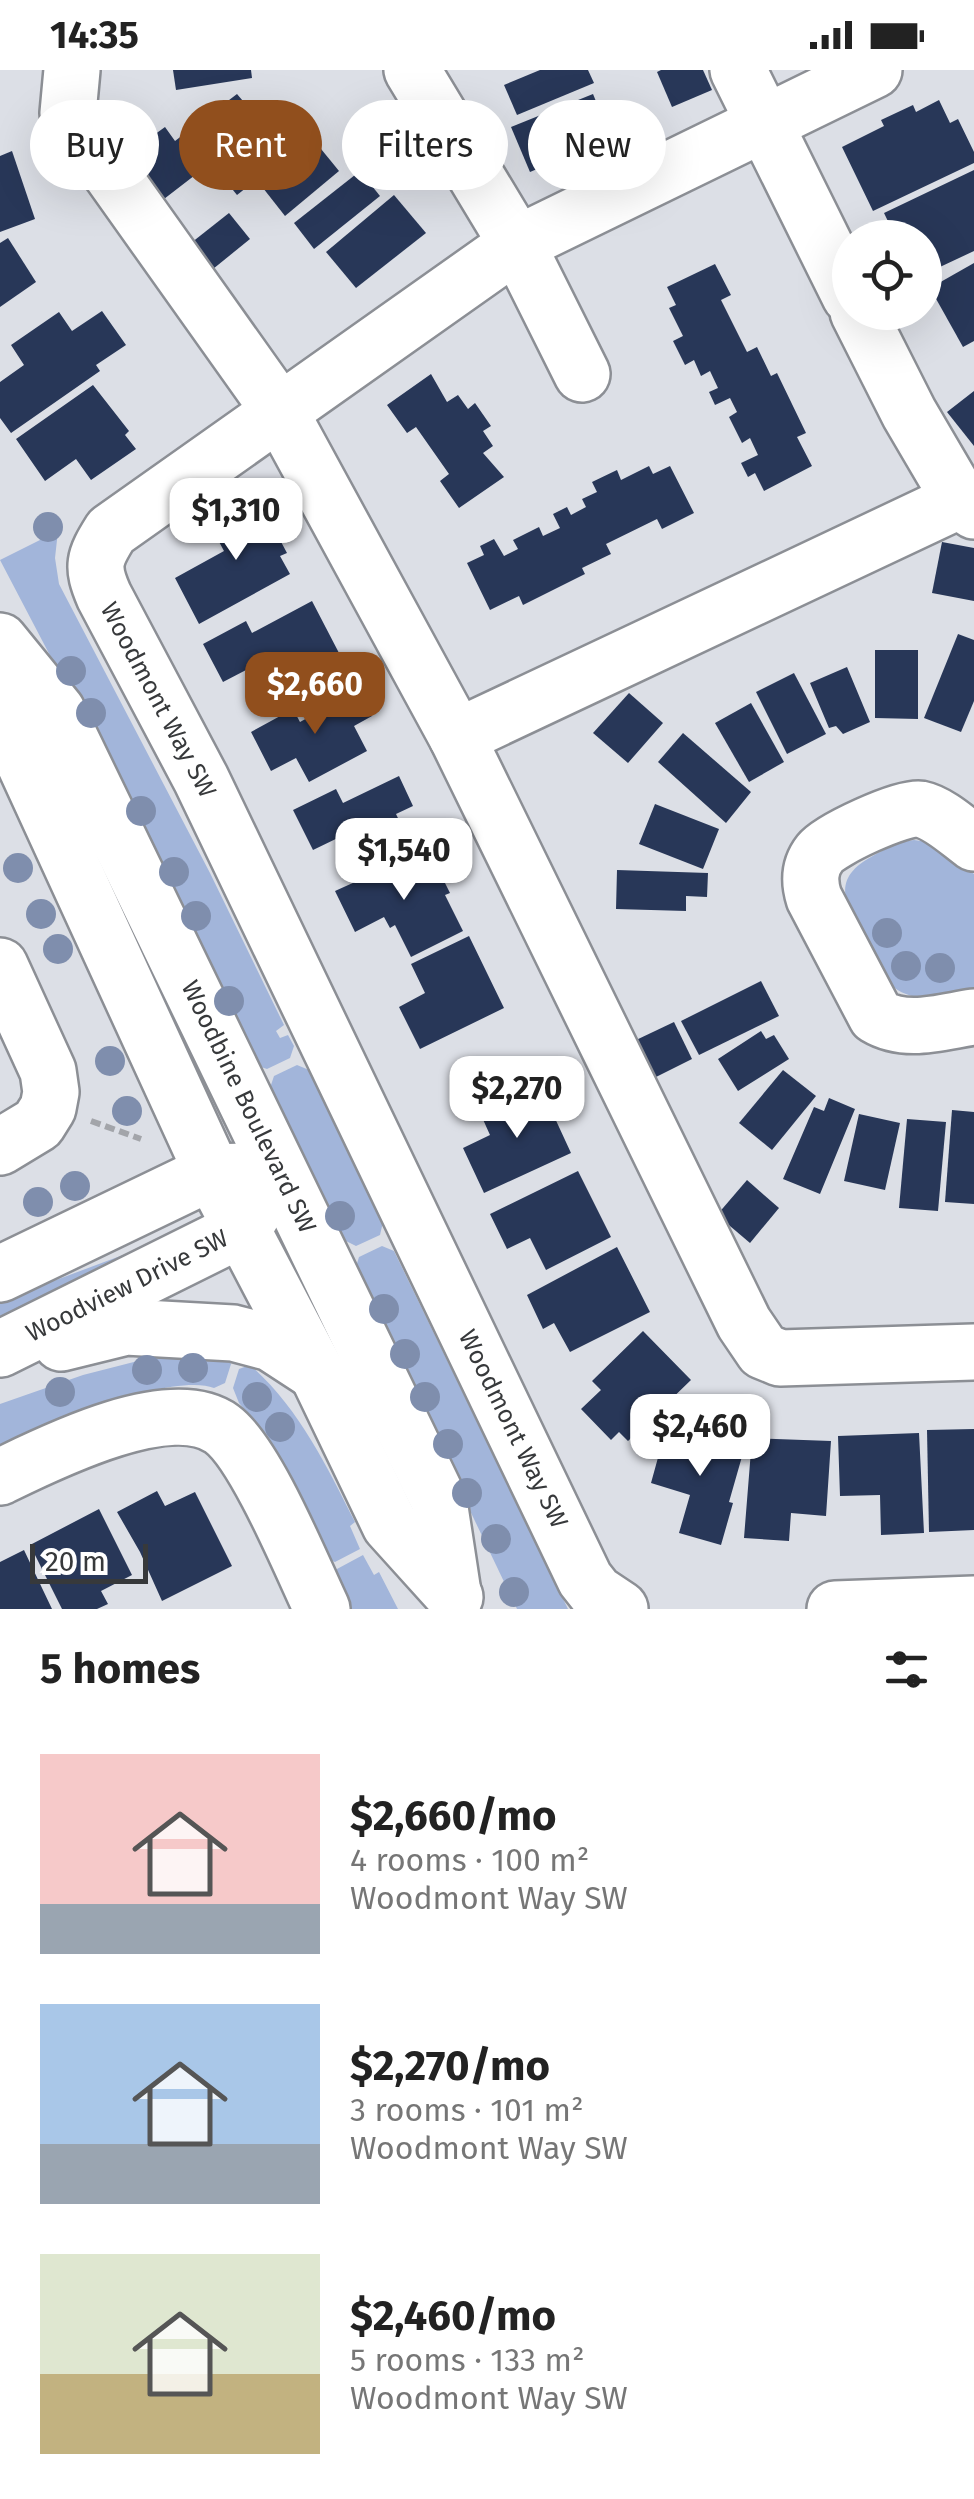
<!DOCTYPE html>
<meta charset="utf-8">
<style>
:root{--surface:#fff;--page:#f2f2f2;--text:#222;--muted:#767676;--accent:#914f1d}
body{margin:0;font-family:"Fira Sans",sans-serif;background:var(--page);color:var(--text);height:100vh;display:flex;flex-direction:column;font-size:38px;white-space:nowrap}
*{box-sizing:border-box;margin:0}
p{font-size:32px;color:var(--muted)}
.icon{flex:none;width:55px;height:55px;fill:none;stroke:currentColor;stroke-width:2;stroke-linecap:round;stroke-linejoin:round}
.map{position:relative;height:1539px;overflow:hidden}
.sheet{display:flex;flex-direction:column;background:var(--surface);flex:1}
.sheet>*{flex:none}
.hud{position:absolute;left:30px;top:30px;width:915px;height:90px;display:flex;gap:20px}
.fabs{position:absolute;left:832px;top:150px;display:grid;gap:20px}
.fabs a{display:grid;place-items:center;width:110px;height:110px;border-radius:50%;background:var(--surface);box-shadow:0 10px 40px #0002;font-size:50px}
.scale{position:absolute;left:30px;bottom:25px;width:118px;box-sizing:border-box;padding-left:10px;border:5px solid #37393b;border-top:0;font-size:28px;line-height:35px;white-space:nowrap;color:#37393b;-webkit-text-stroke:8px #fff;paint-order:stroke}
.price{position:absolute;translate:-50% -85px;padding:0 22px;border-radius:20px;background:#fff;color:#222;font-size:32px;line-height:65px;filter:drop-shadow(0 2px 5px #0008)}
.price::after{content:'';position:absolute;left:50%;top:60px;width:30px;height:22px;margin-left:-15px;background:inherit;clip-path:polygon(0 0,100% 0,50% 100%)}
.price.selected{background:var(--accent);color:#fff}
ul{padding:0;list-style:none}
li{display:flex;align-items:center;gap:30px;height:250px;padding:0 40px}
li span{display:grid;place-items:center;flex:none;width:280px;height:200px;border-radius:0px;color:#555}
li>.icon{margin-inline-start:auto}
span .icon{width:120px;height:120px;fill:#fffc;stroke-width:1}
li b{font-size:42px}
h2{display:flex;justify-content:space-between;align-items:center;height:120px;padding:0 40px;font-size:42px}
.chip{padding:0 35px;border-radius:45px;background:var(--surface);box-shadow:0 10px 40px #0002;font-size:35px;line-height:90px}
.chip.selected{background:var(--accent);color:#fff}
.status{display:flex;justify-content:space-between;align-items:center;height:70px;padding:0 50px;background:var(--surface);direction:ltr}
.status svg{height:28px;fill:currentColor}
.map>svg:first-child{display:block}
</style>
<div class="status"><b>14:35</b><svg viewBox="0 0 49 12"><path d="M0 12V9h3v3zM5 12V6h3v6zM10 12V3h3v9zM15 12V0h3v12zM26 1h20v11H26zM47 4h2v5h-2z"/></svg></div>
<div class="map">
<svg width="974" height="1539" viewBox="0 0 974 1539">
<rect width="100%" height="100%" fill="#dcdfe6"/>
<!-- green -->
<g fill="#a2b5da">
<path d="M 58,461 L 55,488 L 59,514 L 210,803 L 284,955 L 276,961 L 280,968 L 288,965 L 294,976 L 290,988 L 267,999 L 255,995 L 121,721 L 0,490 Z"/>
<path d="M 914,770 L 934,773 L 974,804 L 974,920 C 953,924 926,933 906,924 C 882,915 875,891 865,871 C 848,836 828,811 871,787 C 885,779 897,772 914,770 Z"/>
<path d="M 297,995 L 309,1000 L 383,1152 L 380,1165 L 356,1176 L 344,1170 L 270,1018 L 274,1006 Z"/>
<path d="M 163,1170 L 0,1257 L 0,1231 Z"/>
<path d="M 382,1176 L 394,1181 L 568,1539 L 517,1539 L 355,1200 L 359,1187 Z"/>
<path d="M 169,1283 L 226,1284 L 231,1294 L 225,1313 L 214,1318 C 173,1302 41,1355 0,1375 L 0,1334 L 83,1305 Z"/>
<path d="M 250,1295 C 299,1338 326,1395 355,1452 L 350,1456 L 360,1479 L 335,1492 L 322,1487 L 257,1354 L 239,1333 L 233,1318 L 239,1299 Z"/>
<path d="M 363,1485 L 374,1505 L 379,1502 L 398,1539 L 348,1539 L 336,1513 L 337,1499 Z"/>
</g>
<!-- building -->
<g fill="#283758">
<path d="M 173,0 L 251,0 L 252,8 L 176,20 Z"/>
<path d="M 540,0 L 588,0 L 594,13 L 517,45 L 504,15 Z"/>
<path d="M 661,0 L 703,0 L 712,20 L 672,37 L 657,2 Z"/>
<path d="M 237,24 L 260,51 L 197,99 L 199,102 L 164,129 L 129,83 L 165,57 L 175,71 Z"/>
<path d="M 593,24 L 611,68 L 530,102 L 511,57 Z"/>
<path d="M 939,30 L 950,53 L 958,49 L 974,82 L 974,93 L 873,141 L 842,77 L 884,56 L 881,50 L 913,35 L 916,42 Z"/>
<path d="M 283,46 L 303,73 L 237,125 L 216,99 Z"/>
<path d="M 317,74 L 339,101 L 285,146 L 263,118 Z"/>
<path d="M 12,81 L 35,149 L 0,162 L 0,86 Z"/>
<path d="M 974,100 L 974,181 L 925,204 L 925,168 L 896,168 L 884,143 Z"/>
<path d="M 360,101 L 380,126 L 314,179 L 294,153 Z"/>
<path d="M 394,125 L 426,163 L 356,218 L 326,182 Z"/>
<path d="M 229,143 L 250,169 L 213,199 L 191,173 Z"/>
<path d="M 8,168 L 36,212 L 0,237 L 0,173 Z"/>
<path d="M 974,193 L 974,271 L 963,277 L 930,218 Z"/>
<path d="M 715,194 L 731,225 L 721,230 L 747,282 L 757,277 L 771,306 L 777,303 L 806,363 L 797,367 L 812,396 L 764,421 L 755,403 L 748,407 L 741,393 L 758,385 L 750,368 L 742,373 L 729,347 L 737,342 L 730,328 L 715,335 L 709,322 L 718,318 L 710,301 L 701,306 L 694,290 L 685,295 L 673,271 L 683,266 L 669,238 L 676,235 L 667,217 Z"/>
<path d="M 102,241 L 126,275 L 96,295 L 100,301 L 11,363 L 0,348 L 0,312 L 24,295 L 11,275 L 59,242 L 72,261 Z"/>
<path d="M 431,304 L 447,332 L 458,325 L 468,339 L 475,333 L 491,356 L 483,361 L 493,376 L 483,383 L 504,407 L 459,438 L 440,411 L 449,404 L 416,357 L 407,363 L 387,335 Z"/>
<path d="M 93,315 L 129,361 L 125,365 L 136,379 L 91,410 L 76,389 L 45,411 L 16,369 Z"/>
<path d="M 974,321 L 974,376 L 947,342 Z"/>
<path d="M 649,396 L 653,404 L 670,396 L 694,443 L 662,459 L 657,449 L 606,474 L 611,484 L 582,498 L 585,504 L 523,535 L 519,526 L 490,540 L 467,493 L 484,485 L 480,476 L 494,469 L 504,486 L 518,479 L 513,470 L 539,457 L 543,466 L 560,458 L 553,444 L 567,437 L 571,445 L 586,437 L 582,429 L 597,422 L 592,412 L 617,400 L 621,410 Z"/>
<path d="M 257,427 L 287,483 L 280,486 L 290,504 L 199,554 L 175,508 L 224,481 L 209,453 Z"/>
<path d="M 942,472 L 974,478 L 974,531 L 932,523 Z"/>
<path d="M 312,531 L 339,583 L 261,625 L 248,599 L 223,612 L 203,574 L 246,551 L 252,563 Z"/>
<path d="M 958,564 L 974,570 L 974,631 L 961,662 L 924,648 Z"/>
<path d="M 875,580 L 918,580 L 918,649 L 875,648 Z"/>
<path d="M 847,597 L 870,652 L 843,664 L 836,656 L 829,658 L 810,613 Z"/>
<path d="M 794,603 L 826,664 L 787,684 L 756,622 Z"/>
<path d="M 358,620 L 372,646 L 354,656 L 367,681 L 309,712 L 296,688 L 271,701 L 251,662 L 293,639 L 300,652 Z"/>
<path d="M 629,623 L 663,653 L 628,693 L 593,663 Z"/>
<path d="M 751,633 L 784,692 L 749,712 L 715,653 Z"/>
<path d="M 683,663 L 751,722 L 726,753 L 658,692 Z"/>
<path d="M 399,706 L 413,736 L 396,744 L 410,773 L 364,796 L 360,796 L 344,765 L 313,780 L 293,740 L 336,719 L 343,733 Z"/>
<path d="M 655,734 L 719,759 L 703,799 L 639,774 Z"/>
<path d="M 428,779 L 450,823 L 445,825 L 463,861 L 411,887 L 395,855 L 390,858 L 384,847 L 355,862 L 335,821 Z"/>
<path d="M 617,800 L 708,803 L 707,827 L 686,826 L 686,841 L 616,839 Z"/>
<path d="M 469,866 L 504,938 L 420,979 L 399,937 L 425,923 L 411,894 Z"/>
<path d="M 761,911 L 779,946 L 699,985 L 681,951 Z"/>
<path d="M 674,952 L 692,989 L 652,1009 L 634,971 Z"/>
<path d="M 761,961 L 766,969 L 774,965 L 789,989 L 738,1021 L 718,989 Z"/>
<path d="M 783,1000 L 816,1026 L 772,1080 L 739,1053 Z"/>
<path d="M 541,1018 L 571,1083 L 484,1123 L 463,1078 L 490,1065 L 481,1045 Z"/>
<path d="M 829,1028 L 855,1039 L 820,1124 L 783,1109 L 814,1037 L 824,1041 Z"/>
<path d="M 952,1040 L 974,1042 L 974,1134 L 945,1132 Z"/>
<path d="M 859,1044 L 900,1053 L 885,1120 L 844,1111 Z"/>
<path d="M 907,1049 L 946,1052 L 938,1141 L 899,1138 Z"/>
<path d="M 578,1101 L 611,1167 L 546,1200 L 530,1168 L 507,1179 L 490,1144 Z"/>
<path d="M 747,1110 L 779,1138 L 750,1173 L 717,1145 Z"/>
<path d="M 617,1177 L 650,1242 L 570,1282 L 554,1253 L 543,1259 L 527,1225 Z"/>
<path d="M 643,1261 L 691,1310 L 628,1371 L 619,1362 L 611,1370 L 581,1339 L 601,1320 L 592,1311 Z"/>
<path d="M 667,1355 L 745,1376 L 729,1432 L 733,1433 L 721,1475 L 679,1463 L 690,1425 L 651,1413 Z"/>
<path d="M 974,1359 L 974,1460 L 929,1462 L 927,1360 Z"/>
<path d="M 919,1363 L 924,1463 L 881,1465 L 880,1425 L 840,1426 L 838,1366 Z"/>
<path d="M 752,1368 L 831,1371 L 826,1446 L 791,1443 L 789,1471 L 744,1468 Z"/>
<path d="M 157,1421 L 165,1436 L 195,1422 L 232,1496 L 162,1531 L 140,1482 L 117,1442 Z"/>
<path d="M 99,1439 L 132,1505 L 101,1521 L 108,1534 L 97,1539 L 62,1539 L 30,1475 Z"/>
<path d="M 24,1480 L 32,1497 L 52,1539 L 0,1539 L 0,1492 Z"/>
</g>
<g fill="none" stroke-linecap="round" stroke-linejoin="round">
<defs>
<g id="minor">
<path d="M 72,0 L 68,43 L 279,340 L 457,667 L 744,1253 L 763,1281 L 780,1288 L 974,1282"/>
<path d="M 412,0 L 517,174 L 582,304"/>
<path d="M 738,0 L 850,226"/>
<path d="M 858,242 L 909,343 L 960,430 L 974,441"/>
<path id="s1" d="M 0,571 L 57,641 L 439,1431 L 453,1523"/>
<path d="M 0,628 L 13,668 L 212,1102 L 317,1303 L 390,1455 L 455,1527"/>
<path d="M 457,667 L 960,430"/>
<path d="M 974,773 C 959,762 939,743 920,739 C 903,736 830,770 820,783 C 809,797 809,812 814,828 L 876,946 C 906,964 941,952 974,947"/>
<path d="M 0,896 L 48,1001 L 51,1022 L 48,1038 L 38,1054 L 0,1077"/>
<path d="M 0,1204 L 212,1102 L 246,1101"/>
<path d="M 61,1273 L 126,1257 L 233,1263 L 271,1273 L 317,1303"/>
<path id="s2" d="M 0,1279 L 244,1158 L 262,1128"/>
<path d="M 0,1407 C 51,1382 171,1322 222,1359 C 256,1384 302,1497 322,1539"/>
<path d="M 620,1539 L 596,1523 L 585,1509 L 201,709 L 104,526 C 91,496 94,488 111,461 L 517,174 L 874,0"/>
<path d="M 835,1539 L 974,1534"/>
</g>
</defs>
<!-- minor casing -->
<use href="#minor" stroke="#8c8f95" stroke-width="60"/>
<!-- path -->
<path stroke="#a3a5aa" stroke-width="6" stroke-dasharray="10 5" stroke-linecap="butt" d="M 91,1051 L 141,1069"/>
<!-- minor -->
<use href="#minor" stroke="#fff" stroke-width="55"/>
</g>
<!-- trees -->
<g fill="#7f8ead">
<circle cx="48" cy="457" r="15"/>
<circle cx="71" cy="601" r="15"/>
<circle cx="91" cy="643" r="15"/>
<circle cx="141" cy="741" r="15"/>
<circle cx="18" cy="798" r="15"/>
<circle cx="174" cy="802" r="15"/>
<circle cx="41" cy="844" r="15"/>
<circle cx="196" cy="846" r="15"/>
<circle cx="887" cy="863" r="15"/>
<circle cx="58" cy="879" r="15"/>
<circle cx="906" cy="896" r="15"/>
<circle cx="940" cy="898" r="15"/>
<circle cx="229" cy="931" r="15"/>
<circle cx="110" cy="991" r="15"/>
<circle cx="127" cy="1041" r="15"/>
<circle cx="75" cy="1116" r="15"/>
<circle cx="38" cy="1132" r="15"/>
<circle cx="340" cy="1146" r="15"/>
<circle cx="384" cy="1239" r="15"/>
<circle cx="405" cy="1284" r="15"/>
<circle cx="193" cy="1298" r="15"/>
<circle cx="147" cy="1300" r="15"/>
<circle cx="60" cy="1322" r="15"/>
<circle cx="257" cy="1327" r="15"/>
<circle cx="425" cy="1327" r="15"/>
<circle cx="280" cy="1357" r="15"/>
<circle cx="448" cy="1374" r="15"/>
<circle cx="467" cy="1423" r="15"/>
<circle cx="496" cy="1469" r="15"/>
<circle cx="514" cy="1522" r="15"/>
</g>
<g text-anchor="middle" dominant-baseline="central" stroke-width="10" stroke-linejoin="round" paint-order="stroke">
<!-- street labels -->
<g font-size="25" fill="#37393b" stroke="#fff">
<text transform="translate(158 630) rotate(62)">Woodmont Way SW</text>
<text stroke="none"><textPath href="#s1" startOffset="530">Woodbine Boulevard SW</textPath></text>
<text stroke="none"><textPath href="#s2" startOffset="142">Woodview Drive SW</textPath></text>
<text transform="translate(513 1359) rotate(64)">Woodmont Way SW</text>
</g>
</g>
</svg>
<div class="fabs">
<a><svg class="icon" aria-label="locate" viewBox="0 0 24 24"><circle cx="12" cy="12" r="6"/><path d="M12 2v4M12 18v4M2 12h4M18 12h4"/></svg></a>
</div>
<div class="scale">20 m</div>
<b class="price" style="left:236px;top:493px">$1,310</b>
<b class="price selected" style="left:315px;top:667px">$2,660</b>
<b class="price" style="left:404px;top:833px">$1,540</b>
<b class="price" style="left:517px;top:1071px">$2,270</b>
<b class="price" style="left:700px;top:1409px">$2,460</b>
<div class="hud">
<a class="chip">Buy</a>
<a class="chip selected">Rent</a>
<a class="chip">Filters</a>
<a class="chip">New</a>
</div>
</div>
<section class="sheet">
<h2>5 homes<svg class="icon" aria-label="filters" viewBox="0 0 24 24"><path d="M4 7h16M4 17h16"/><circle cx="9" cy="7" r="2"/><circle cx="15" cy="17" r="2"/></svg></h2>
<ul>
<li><span style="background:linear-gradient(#f6c9c9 75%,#9aa5b1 0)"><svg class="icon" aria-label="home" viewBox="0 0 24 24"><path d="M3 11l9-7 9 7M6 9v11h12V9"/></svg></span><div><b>$2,660/mo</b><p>4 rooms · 100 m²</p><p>Woodmont Way SW</p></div></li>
<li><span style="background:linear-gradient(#a9c7e8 70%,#9aa5b1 0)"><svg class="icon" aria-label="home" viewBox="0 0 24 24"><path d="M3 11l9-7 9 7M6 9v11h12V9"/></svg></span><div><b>$2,270/mo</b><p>3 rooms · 101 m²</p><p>Woodmont Way SW</p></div></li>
<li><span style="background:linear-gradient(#dfe7d0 60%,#c2b280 0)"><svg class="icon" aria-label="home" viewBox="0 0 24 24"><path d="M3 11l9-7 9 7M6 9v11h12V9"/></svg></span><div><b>$2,460/mo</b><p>5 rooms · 133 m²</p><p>Woodmont Way SW</p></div></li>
</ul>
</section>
